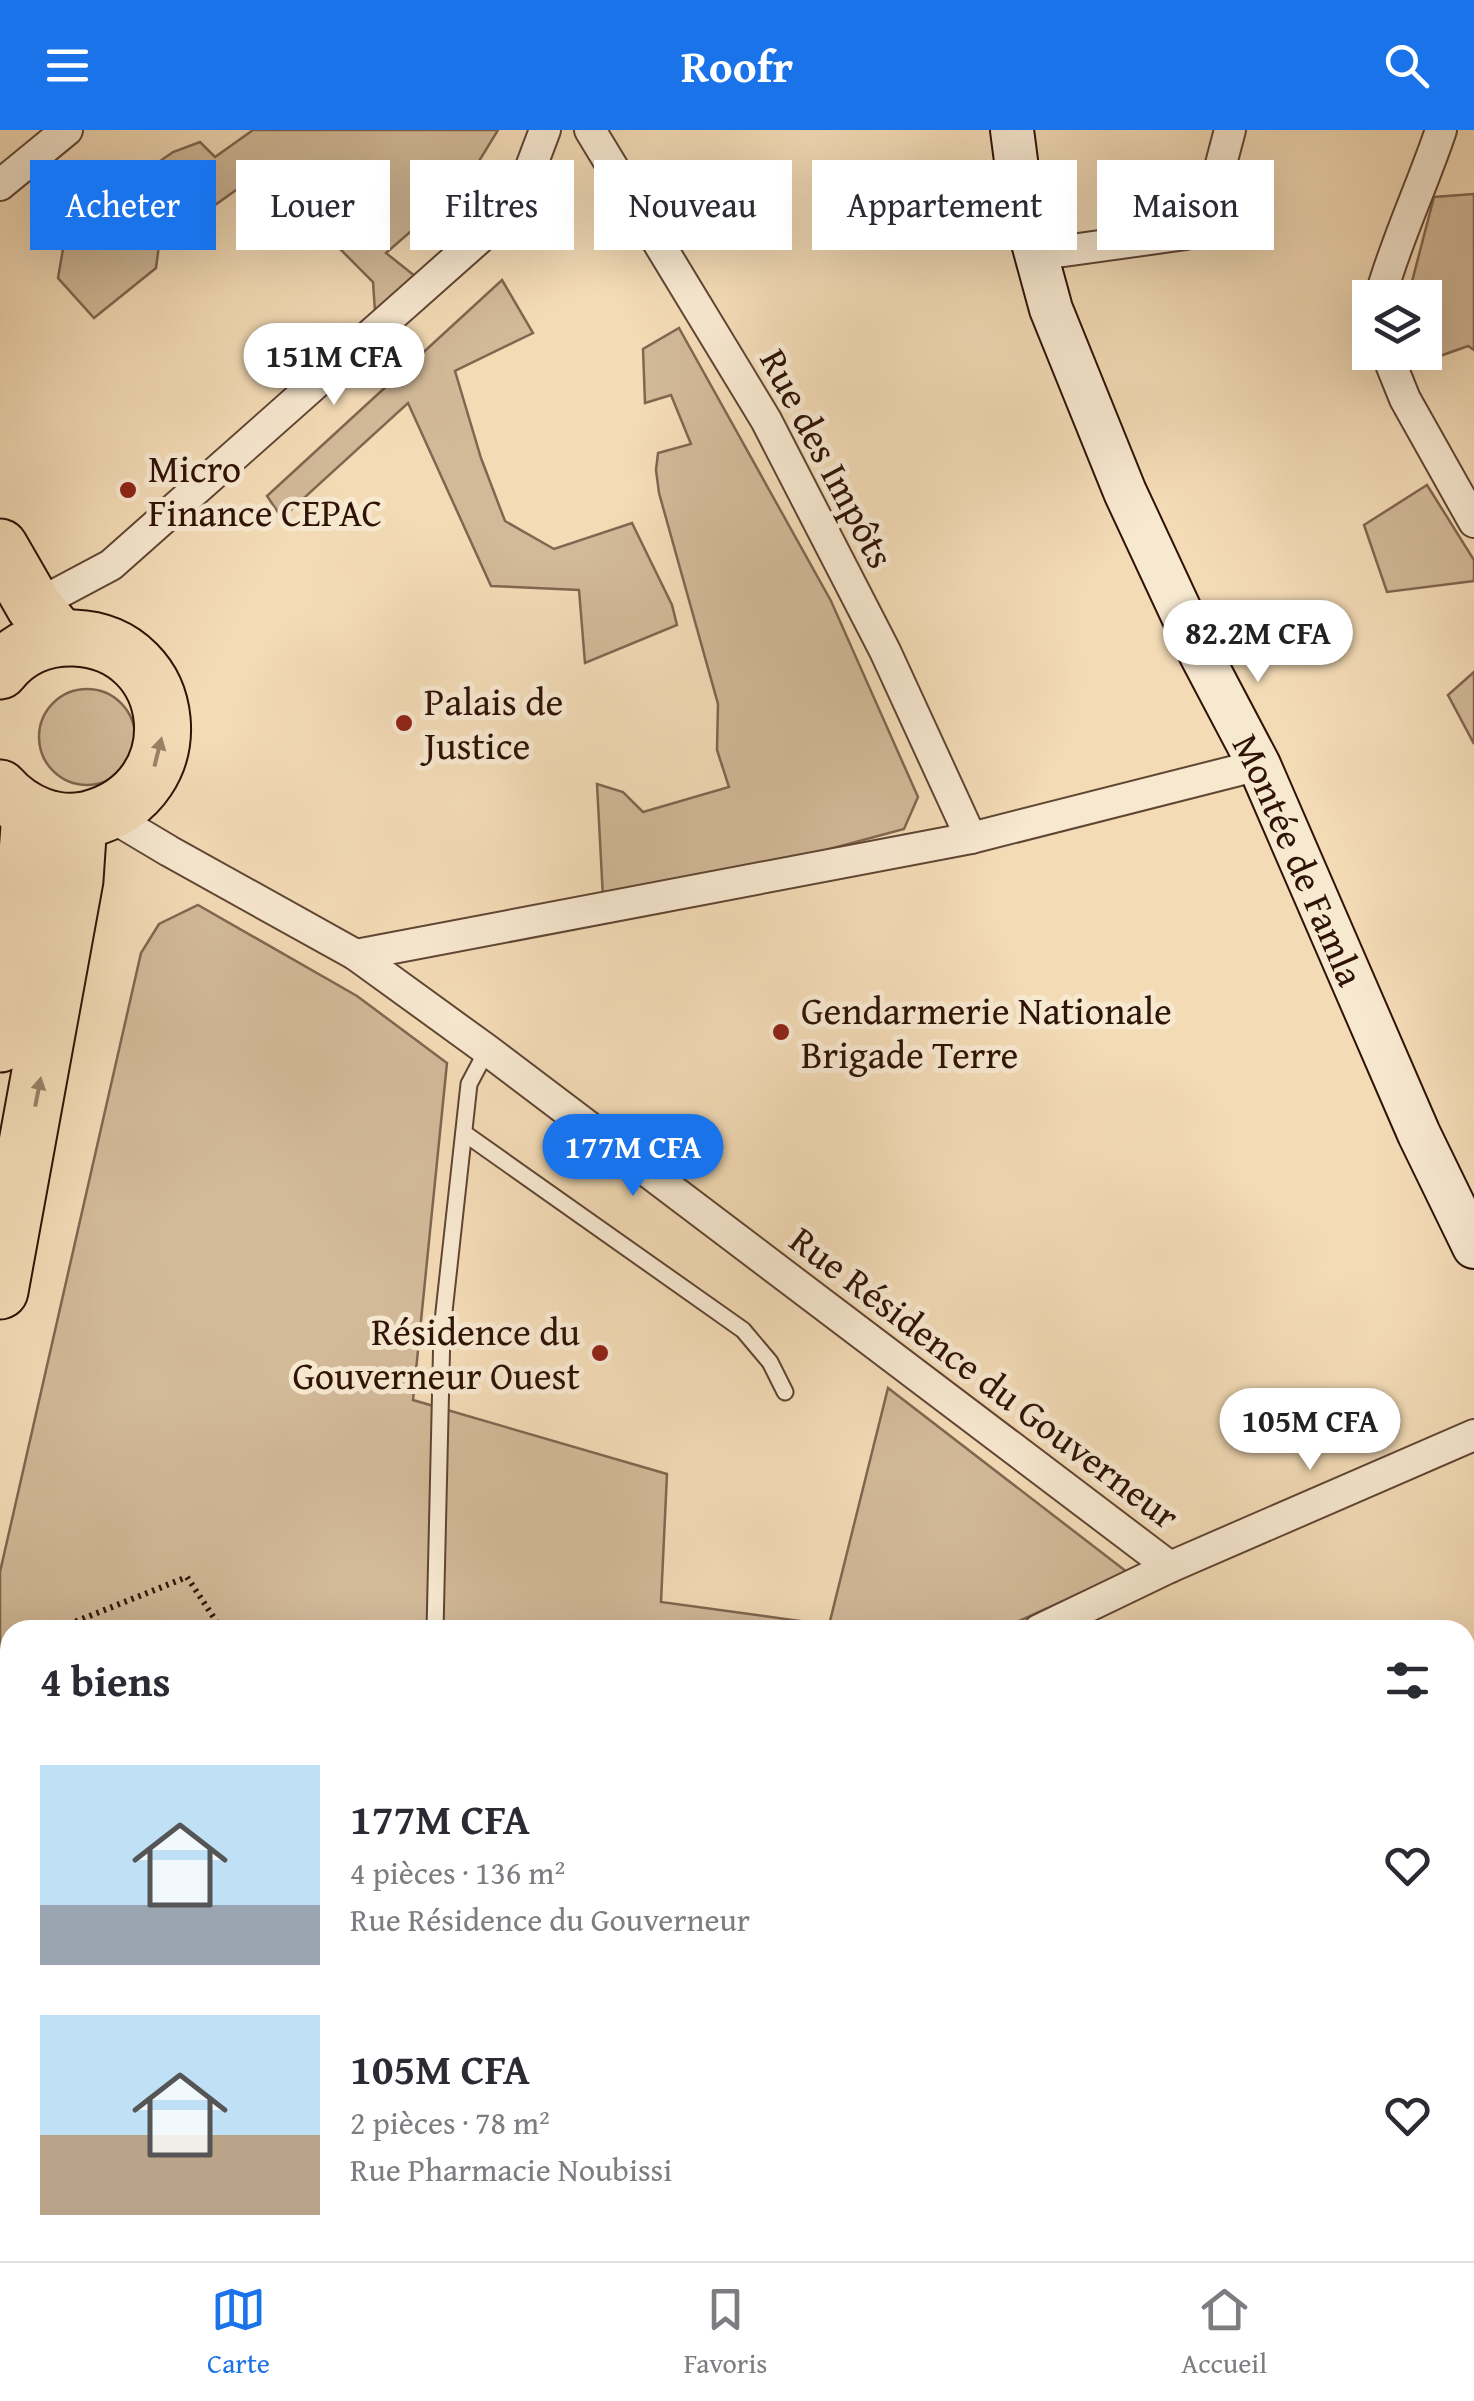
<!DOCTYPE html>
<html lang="fr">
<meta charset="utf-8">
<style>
:root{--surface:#fff;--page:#f2f2f3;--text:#2b2b33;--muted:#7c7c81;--line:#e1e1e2;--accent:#1a73e8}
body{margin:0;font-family:"Gentium Book Plus",serif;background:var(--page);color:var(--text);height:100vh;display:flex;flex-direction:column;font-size:38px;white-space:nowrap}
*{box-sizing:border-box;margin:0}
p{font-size:32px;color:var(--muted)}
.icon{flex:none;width:55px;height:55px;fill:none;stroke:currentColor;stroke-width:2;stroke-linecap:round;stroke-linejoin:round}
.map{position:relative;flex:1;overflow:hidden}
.sheet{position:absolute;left:0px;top:1490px;width:1475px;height:642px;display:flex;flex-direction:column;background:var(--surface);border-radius:30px 30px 0 0;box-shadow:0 10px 40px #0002}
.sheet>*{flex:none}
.guide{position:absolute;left:30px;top:30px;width:1415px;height:90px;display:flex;gap:20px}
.fabs{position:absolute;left:1352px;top:150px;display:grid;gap:20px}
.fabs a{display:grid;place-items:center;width:90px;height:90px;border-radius:0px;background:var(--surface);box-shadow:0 10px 40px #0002;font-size:50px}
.price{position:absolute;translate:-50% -85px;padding:0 22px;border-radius:35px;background:#fff;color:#222;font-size:32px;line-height:65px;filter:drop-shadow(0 2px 5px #0008)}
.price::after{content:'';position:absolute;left:50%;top:60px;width:30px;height:22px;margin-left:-15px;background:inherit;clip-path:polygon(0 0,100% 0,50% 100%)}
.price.selected{background:var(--accent);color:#fff}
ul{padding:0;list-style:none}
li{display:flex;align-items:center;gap:30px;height:250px;padding:0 40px}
li span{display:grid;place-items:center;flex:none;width:280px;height:200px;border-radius:0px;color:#555}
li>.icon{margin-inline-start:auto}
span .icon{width:120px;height:120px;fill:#fffc;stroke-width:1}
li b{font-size:42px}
h2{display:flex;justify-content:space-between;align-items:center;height:120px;padding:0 40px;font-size:42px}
.tag{padding:0 35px;border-radius:0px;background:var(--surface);box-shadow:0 10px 40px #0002;font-size:35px;line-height:90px}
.tag.selected{background:var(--accent);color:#fff}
header{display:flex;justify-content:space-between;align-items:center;height:130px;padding:0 40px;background:var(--accent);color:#fff;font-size:45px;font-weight:800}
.menu{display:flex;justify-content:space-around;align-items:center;height:140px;border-top:2px solid var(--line);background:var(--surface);font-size:28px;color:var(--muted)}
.menu a{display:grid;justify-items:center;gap:5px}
.menu .selected{color:var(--accent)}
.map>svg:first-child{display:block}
</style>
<header><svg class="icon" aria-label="menu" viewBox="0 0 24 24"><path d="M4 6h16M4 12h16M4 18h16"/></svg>Roofr<svg class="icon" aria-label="search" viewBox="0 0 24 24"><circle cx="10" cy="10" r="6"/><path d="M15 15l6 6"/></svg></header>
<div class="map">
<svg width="1474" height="2131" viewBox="0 0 1474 2131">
<rect width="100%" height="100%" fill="#f3dbb6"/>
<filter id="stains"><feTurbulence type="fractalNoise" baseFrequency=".002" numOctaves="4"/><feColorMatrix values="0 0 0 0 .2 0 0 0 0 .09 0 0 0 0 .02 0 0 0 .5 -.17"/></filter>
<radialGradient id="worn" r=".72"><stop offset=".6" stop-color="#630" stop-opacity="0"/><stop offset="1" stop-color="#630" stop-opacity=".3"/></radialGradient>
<!-- green -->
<g fill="#d2b998" stroke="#816650" stroke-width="2.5">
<path d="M 253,0 L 498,0 L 473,41 L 456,62 L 386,123 L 425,154 L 376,196 L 373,152 L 334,113 L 318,81 L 296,56 L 274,71 L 253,48 L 159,115 L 156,138 L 94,188 L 58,148 L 64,113 L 88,50 L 130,52 L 173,22 L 200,12 L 215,27 Z"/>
<path d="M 1474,64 L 1474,220 L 1468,216 L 1401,240 L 1397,223 L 1425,222 L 1425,168 L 1408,167 L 1434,67 Z"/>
<path d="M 502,150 L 533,203 L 455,241 L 481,328 L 505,391 L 554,419 L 632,393 L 672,475 L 677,495 L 585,533 L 579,460 L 491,456 L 408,273 L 282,388 L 267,366 Z"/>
<path d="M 679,198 L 831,471 L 918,667 L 904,699 L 826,720 L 603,768 L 597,654 L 623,662 L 643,682 L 729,657 L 717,620 L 718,574 L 659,363 L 656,340 L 658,323 L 691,314 L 671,265 L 645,273 L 643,219 Z"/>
<path d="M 1427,355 L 1474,430 L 1474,451 L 1387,462 L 1364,395 Z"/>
<path d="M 1474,542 L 1474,614 L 1448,565 Z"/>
<circle cx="87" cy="607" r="48"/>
<path d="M 198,775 L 357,866 L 447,933 L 413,1270 L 667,1344 L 661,1472 L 829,1495 L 888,1258 L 1127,1442 L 999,1500 L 10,1500 L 10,1878 L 0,1873 L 0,1442 L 141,823 L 159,794 Z"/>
</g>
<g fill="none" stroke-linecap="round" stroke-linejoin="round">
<defs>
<g id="lane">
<path d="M 464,1003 L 743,1200 L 770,1232 L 785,1262"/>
<path d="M 435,1500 L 442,1200 L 469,954 L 487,920"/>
</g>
<g id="street">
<path d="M 590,0 L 766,290 L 885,521 L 971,708"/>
<path d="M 0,55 L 67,0"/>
<path d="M 1035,125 L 1186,104 L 1207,87 L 1230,0"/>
<path d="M 1380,168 C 1396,110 1422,57 1441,0"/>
<path d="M 1386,222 L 1405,269 L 1474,392"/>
<path d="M 34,476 L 111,435 L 501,89 L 531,37 L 545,0"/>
<path d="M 107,684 L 169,721 L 356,825 L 487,920 L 1170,1437"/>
<path d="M 356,825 L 971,708 L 1259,635"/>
<path d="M 1039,1500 L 1170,1437 L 1474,1305"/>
<path d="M 1465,1614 L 1474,1610"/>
<path d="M 0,1904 L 10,1904"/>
<path d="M 1465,1914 L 1474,1909"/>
<path d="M 0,1961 L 10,1959"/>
<path d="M 367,2131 L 382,2122"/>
<path d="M 1016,2131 L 1033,2122"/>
</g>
<g id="secondary">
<path id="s1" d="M 1012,0 L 1021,69 L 1051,179 L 1125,362 L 1201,525 L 1259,635 L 1419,1004 L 1474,1117"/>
</g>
<g id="highway">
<path d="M 0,417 L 34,476 L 60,508"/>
<path d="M 0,541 C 18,518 45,507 74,508 C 181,512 197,661 89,689 C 56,697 22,683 0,658"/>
<path d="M 0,914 L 25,750 L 30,683"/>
<path d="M 0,1161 L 75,750 L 79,691"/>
<path d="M 0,2108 L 10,2121"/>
</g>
</defs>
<!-- lane casing -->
<use href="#lane" stroke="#614533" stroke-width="19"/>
<!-- street casing -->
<use href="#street" stroke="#614533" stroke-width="34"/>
<!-- secondary casing -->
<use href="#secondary" stroke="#301307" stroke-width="46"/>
<!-- highway casing -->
<use href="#highway" stroke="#301307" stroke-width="59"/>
<!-- path -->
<g stroke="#301307" stroke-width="6" stroke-dasharray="2.5 5" stroke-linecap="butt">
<path d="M 47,1500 L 62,1497 L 187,1447 L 222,1500"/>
<path d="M 0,1818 L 6,1794 L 10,1743"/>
</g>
<!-- lane -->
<use href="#lane" stroke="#f7e8d0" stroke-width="15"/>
<!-- street -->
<use href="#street" stroke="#f7e8d0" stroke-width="30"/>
<!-- secondary -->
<use href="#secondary" stroke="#f7e8d0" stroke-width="42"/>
<!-- highway -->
<use href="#highway" stroke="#f3dbb6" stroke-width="55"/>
</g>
<!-- one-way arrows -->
<defs><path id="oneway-solid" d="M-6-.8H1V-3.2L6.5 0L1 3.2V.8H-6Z" transform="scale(2.5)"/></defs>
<g fill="#9b8167">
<use href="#oneway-solid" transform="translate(158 622) rotate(-76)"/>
<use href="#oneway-solid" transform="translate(38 962) rotate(-79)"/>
</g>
<!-- markers -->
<g fill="#8f2418" stroke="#f7e8d0" stroke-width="4">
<circle cx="128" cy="360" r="10"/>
<circle cx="404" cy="593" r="10"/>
<circle cx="781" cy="902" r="10"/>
<circle cx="600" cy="1223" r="10"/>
</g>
<g text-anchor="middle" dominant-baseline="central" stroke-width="10" stroke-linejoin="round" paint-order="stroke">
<!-- street labels -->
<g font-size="38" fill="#301307" stroke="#f7e8d0">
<text transform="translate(828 328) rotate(62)">Rue des Impôts</text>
<text stroke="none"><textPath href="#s1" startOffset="788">Montée de Famla</textPath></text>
<text transform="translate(985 1247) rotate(37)">Rue Résidence du Gouverneur</text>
</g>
<!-- poi labels -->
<g font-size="38" fill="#301307" stroke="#f7e8d0" text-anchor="start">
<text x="148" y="338">Micro<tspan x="148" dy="44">Finance CEPAC</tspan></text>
<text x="424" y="571">Palais de<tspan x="424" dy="44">Justice</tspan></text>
<text x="801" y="880">Gendarmerie Nationale<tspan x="801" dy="44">Brigade Terre</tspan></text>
<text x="580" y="1201" text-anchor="end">Résidence du<tspan x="580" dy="44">Gouverneur Ouest</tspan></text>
</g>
</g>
<rect width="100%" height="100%" filter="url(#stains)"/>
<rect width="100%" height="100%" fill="url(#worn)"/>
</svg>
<div class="fabs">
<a><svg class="icon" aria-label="layers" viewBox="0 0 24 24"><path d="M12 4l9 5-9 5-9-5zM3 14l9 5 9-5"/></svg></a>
</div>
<b class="price" style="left:334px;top:278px">151M CFA</b>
<b class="price" style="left:1258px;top:555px">82.2M CFA</b>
<b class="price selected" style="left:633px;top:1069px">177M CFA</b>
<b class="price" style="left:1310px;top:1343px">105M CFA</b>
<div class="guide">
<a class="tag selected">Acheter</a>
<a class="tag">Louer</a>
<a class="tag">Filtres</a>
<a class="tag">Nouveau</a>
<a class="tag">Appartement</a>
<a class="tag">Maison</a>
</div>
<section class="sheet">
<h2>4 biens<svg class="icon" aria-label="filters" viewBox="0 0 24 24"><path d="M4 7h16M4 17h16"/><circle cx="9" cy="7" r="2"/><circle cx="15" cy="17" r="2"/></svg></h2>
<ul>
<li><span style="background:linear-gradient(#bfe0f5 70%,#9aa5b1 0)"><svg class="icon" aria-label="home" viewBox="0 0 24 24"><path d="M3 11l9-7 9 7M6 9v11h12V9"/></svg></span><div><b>177M CFA</b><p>4 pièces · 136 m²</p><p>Rue Résidence du Gouverneur</p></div><svg class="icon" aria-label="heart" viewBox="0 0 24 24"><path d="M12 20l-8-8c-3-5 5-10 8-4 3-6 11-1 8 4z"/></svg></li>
<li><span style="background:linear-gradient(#bfe0f5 60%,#b9a48a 0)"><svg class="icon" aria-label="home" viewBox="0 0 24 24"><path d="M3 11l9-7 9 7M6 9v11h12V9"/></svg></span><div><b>105M CFA</b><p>2 pièces · 78 m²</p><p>Rue Pharmacie Noubissi</p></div><svg class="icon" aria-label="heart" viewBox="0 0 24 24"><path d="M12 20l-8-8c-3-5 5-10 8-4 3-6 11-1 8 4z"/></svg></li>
</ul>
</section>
</div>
<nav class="menu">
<a class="selected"><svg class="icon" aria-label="map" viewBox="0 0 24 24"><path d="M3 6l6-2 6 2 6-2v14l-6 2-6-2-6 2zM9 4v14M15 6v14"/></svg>Carte</a>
<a><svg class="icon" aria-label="saved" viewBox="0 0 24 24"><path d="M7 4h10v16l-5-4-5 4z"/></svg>Favoris</a>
<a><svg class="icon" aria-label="home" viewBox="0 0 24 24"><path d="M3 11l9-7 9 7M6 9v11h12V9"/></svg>Accueil</a>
</nav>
